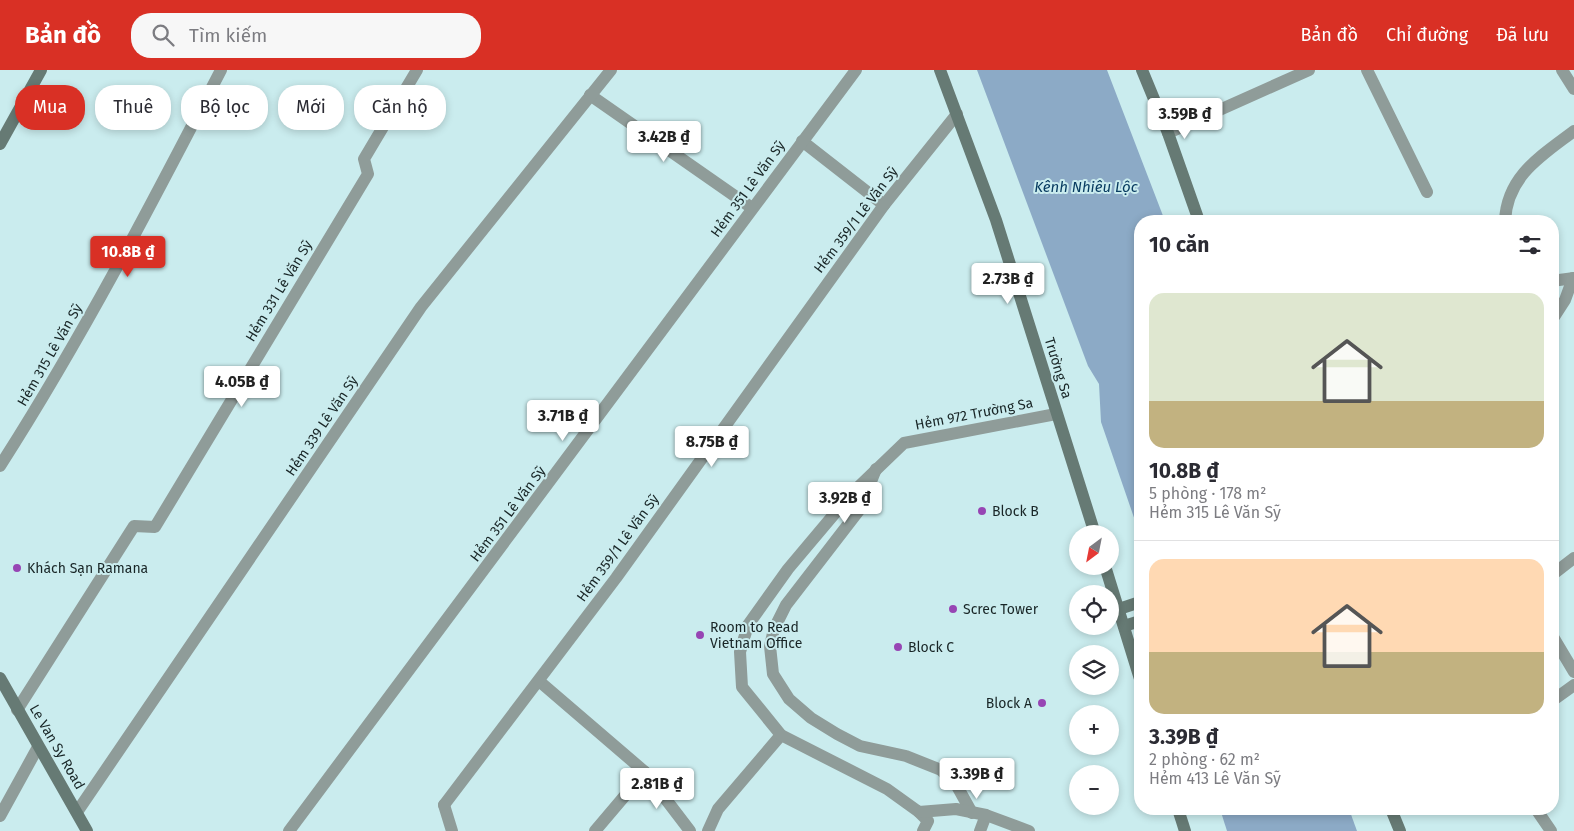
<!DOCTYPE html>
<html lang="vi">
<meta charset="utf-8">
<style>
:root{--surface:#fff;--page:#f7f7f7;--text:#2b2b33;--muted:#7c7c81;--line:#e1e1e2;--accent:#d93025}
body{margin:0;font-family:"Fira Sans",sans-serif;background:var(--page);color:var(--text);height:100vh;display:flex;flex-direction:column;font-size:19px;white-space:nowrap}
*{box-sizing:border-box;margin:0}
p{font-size:16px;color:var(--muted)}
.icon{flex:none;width:28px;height:28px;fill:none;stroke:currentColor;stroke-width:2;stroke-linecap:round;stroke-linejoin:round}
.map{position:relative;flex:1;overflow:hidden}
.sheet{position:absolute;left:1134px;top:145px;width:425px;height:600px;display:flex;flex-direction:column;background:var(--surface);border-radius:20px;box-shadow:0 2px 8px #0003}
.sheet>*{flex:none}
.guide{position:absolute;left:15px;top:15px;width:475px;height:45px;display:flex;gap:10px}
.needle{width:32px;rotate:212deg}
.controls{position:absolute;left:1069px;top:455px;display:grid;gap:10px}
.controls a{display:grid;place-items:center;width:50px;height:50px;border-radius:50%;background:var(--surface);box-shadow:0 2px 8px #0003;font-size:25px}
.price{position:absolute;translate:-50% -42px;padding:0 11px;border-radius:5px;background:#fff;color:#222;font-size:16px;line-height:32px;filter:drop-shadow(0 1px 2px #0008)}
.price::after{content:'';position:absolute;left:50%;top:30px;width:15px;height:11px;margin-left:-8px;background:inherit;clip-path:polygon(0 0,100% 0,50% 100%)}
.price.on{background:var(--accent);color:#fff}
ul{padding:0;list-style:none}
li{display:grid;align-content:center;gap:10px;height:265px;padding:0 15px}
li+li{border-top:1px solid var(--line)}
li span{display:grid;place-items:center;height:155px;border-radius:15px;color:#555}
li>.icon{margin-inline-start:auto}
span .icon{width:90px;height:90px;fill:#fffc;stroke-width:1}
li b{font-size:21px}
h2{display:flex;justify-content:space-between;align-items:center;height:60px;padding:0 15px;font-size:21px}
.tag{padding:0 18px;border-radius:20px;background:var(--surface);box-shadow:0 2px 8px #0003;font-size:18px;line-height:45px}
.tag.on{background:var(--accent);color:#fff}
header{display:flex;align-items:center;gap:30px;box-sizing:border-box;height:70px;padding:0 25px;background:var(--accent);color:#fff}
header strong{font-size:24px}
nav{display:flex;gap:28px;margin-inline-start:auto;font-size:18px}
.search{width:350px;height:45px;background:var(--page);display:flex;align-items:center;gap:12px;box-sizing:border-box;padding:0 18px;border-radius:20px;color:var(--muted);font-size:19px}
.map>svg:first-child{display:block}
</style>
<header>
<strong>Bản đồ</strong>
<div class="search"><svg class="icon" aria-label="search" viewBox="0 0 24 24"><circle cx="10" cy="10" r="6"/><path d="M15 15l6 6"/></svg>Tìm kiếm</div>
<nav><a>Bản đồ</a><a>Chỉ đường</a><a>Đã lưu</a></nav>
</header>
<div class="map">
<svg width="1574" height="761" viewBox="0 0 1574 761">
<rect width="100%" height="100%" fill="#caecee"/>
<!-- water -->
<g fill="#8caac6">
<path d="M 977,0 L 1107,0 L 1165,151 L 1140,151 L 1140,465 L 1101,352 L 1099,314 L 1088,296 Z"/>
<path d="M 1220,739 L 1349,739 L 1357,761 L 1227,761 Z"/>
</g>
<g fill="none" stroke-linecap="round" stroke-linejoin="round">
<!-- lane -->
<g stroke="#8f9c99" stroke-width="12">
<path d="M 1367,0 L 1427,122"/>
<path d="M 1562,0 L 1574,19"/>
<path d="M 1168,63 L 1309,0"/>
<path d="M 802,71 L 884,135"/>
<path d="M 1505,151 C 1507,106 1541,86 1574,61"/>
<path d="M 1552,211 L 1574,208"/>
<path d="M 1552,250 L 1565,230 L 1573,208"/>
<path d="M 876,399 L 860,439 L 786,535 L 774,559 L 770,576 L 773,604 L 789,629 L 811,648 L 837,664 L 860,676 L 906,686 L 941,700 L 957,716 L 972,743"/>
<path d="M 1552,505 L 1574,488"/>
<path d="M 1552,565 L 1574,602"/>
<path d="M 539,611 L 645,702 L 595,761"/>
<path d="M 1552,631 L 1574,615"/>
<path d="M 444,735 L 452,761"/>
<path d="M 1536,739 L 1551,761"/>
<path d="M 919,742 L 928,751 L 923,761"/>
<path d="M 980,761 L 986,745"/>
</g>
<!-- street -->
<g stroke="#8f9c99" stroke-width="12">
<path d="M 590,25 L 752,138"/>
<path d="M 0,396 C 82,268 151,135 221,0"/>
<path d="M 17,640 L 134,456 L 155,457 L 368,104 L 364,89 L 417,0"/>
<path d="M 645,702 L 690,761"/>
<path d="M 444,735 L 616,508 L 884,135 L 957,44"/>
<path d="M 77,742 L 421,237 L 611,0"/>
<path d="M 0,746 L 38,677"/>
<path d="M 289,761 L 856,0"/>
<path d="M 708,761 L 718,739 L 781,665"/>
<path d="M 1029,761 L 986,745 L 956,739 L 919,742 L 887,719 L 781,665 L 742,617 L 740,582 L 748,555 L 788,499 L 852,423 L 904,373 L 1056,344"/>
</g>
<!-- secondary -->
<g stroke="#667a74" stroke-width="12">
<path d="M 940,0 L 996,150 L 1095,464"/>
<path d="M 1142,0 L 1168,63 L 1199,151"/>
<path d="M 0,74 L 41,0"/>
<path d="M 1105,496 L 1140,609"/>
<path d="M 1119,539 L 1140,532"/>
<path d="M 1124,556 L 1140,551"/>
<path d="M 0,608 L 87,761"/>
<path d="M 1178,739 L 1185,761"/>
<path d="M 1391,739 L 1400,761"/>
</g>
</g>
<!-- markers -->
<g fill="#9745b4" stroke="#caecee" stroke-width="2">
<circle cx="982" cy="441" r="5"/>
<circle cx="17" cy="498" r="5"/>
<circle cx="953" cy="539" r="5"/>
<circle cx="700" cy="565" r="5"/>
<circle cx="898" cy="577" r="5"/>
<circle cx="1042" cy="633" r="5"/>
</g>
<g text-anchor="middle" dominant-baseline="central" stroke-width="4" stroke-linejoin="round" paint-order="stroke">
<!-- street labels -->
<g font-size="14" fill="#182526" stroke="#caecee">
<text transform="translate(748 119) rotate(-54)">Hẻm 351 Lê Văn Sỹ</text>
<text transform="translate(856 150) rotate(-53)">Hẻm 359/1 Lê Văn Sỹ</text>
<text transform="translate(279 221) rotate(-59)">Hẻm 331 Lê Văn Sỹ</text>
<text transform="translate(50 285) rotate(-60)">Hẻm 315 Lê Văn Sỹ</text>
<text transform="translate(1058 298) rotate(73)">Trường Sa</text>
<text transform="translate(974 344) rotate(-11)">Hẻm 972 Trường Sa</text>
<text transform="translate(322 356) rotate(-56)">Hẻm 339 Lê Văn Sỹ</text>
<text transform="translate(508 444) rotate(-53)">Hẻm 351 Lê Văn Sỹ</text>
<text transform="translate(618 478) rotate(-54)">Hẻm 359/1 Lê Văn Sỹ</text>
<text transform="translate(57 677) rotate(60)">Le Van Sy Road</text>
</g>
<!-- poi labels -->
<g font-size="14" fill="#182526" stroke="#caecee" text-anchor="start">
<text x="992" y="441">Block B</text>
<text x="27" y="498">Khách Sạn Ramana</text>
<text x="963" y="539">Screc Tower</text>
<text x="710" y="557">Room to Read<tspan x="710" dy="16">Vietnam Office</tspan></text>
<text x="908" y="577">Block C</text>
<text x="1032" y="633" text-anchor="end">Block A</text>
</g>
<!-- water labels -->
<g font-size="15" font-style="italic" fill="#083b60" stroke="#caecee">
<text x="1086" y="117">Kênh Nhiêu Lộc</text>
</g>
</g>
</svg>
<div class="controls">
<a><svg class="needle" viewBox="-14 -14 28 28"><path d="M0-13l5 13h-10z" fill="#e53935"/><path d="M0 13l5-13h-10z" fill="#7c7c81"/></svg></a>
<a><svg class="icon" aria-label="locate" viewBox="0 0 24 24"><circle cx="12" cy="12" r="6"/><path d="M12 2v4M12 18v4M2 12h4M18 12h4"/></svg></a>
<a><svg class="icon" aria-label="layers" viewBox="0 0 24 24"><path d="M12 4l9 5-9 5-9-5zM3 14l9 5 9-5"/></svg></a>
<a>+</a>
<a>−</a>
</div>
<b class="price" style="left:1185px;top:70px">3.59B ₫</b>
<b class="price" style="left:664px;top:93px">3.42B ₫</b>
<b class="price on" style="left:128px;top:208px">10.8B ₫</b>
<b class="price" style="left:1008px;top:235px">2.73B ₫</b>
<b class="price" style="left:242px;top:338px">4.05B ₫</b>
<b class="price" style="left:563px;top:372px">3.71B ₫</b>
<b class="price" style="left:712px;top:398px">8.75B ₫</b>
<b class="price" style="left:845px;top:454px">3.92B ₫</b>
<b class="price" style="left:977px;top:730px">3.39B ₫</b>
<b class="price" style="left:657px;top:740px">2.81B ₫</b>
<div class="guide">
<a class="tag on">Mua</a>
<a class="tag">Thuê</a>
<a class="tag">Bộ lọc</a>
<a class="tag">Mới</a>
<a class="tag">Căn hộ</a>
</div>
<section class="sheet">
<h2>10 căn<svg class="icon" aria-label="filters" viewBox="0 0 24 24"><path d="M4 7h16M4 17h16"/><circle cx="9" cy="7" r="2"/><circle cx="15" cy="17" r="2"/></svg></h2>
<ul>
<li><span style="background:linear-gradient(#dfe7d0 70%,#c2b280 0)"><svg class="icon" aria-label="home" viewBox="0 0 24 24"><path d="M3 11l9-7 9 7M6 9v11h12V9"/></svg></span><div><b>10.8B ₫</b><p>5 phòng · 178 m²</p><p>Hẻm 315 Lê Văn Sỹ</p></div></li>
<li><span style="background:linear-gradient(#ffd9b3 60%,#c2b280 0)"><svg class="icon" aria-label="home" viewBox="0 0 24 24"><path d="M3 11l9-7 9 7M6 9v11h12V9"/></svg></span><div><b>3.39B ₫</b><p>2 phòng · 62 m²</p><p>Hẻm 413 Lê Văn Sỹ</p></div></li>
</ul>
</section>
</div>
